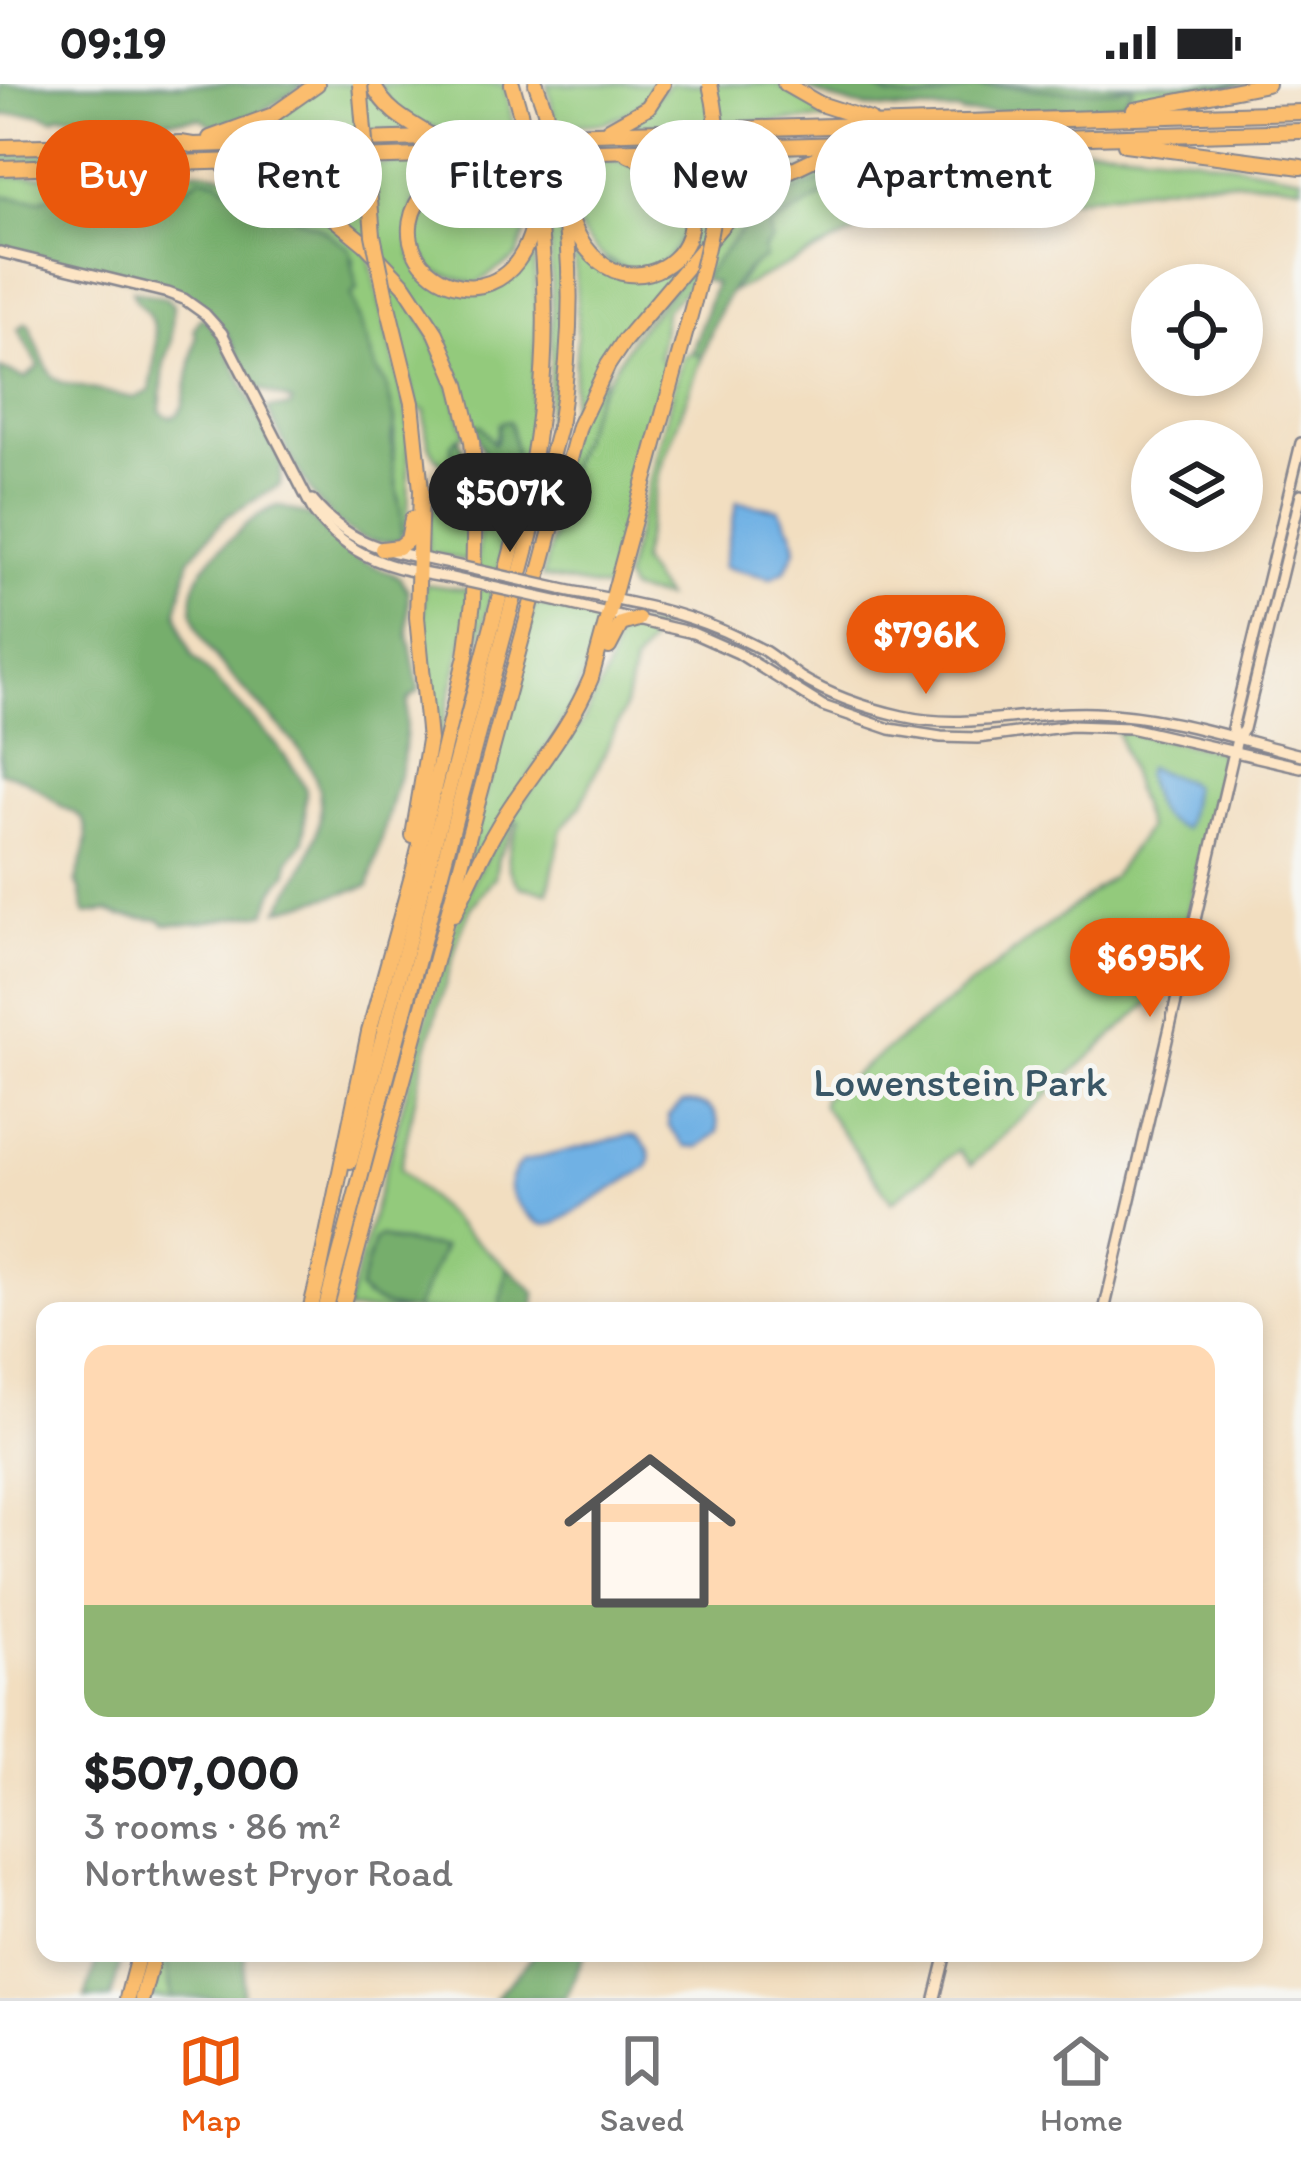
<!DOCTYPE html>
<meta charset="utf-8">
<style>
:root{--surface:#fff;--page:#f6f6f6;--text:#202124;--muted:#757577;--line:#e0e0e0;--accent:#ea580c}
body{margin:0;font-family:Itim,sans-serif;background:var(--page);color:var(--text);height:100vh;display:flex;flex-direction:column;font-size:45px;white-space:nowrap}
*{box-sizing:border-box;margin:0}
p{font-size:39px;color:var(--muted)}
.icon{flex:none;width:66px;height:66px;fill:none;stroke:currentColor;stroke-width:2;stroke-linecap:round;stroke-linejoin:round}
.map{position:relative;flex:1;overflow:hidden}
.drawer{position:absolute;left:36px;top:1218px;width:1227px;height:660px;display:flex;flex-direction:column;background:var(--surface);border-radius:24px;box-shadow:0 6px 18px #0003}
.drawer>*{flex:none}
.guide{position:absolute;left:36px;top:36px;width:1230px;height:108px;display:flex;gap:24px}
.fabs{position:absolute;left:1131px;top:180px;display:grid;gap:24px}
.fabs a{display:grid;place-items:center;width:132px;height:132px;border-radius:50%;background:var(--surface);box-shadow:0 6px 18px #0003;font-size:60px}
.price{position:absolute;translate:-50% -102px;padding:0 27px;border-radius:42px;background:var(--accent);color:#fff;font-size:39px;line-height:78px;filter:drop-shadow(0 3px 6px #0008)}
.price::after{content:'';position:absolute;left:50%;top:72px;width:36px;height:27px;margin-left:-18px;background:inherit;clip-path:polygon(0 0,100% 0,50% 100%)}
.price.current{background:#222;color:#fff}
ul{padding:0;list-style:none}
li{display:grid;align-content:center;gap:24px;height:636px;padding:0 48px}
li span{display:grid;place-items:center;height:372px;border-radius:24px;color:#555}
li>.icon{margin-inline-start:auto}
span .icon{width:216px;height:216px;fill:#fffc;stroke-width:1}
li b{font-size:51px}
.chip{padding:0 42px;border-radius:54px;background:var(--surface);box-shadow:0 6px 18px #0003;font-size:42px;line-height:108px}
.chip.current{background:var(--accent);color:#fff}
.status{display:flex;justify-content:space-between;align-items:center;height:84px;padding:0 60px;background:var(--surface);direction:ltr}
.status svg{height:33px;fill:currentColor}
.tab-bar{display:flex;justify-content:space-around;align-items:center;height:168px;border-top:3px solid var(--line);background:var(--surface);font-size:33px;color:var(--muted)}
.tab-bar a{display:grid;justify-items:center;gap:6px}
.tab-bar .current{color:var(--accent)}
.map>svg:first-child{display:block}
</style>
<div class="status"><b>09:19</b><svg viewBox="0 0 49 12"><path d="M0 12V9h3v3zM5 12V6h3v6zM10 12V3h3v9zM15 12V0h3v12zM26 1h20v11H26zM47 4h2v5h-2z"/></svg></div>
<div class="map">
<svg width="1301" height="1914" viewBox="0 0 1301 1914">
<rect width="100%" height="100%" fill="#f6f6f2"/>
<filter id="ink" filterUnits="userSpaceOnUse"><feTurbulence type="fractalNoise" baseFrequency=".00833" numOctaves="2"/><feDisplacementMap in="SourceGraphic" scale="24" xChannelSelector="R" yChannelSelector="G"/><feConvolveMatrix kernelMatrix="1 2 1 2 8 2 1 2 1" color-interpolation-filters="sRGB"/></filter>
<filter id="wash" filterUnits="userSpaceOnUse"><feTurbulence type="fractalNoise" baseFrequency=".004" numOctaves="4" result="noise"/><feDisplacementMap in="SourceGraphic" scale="48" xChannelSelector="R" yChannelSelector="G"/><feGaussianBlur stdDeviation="2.7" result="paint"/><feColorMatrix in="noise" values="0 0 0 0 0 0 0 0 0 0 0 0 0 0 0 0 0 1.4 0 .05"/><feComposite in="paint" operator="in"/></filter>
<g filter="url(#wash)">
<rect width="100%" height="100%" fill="#f2dec0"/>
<!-- green -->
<g fill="#93ca7c" stroke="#577c6d" stroke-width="3">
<path d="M 323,0 L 369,0 L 409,46 L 231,54 Z"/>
<path d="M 379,0 L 504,0 L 514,43 C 477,44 423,54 394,25 C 388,18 384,7 379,0 Z"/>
<path d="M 547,0 L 661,0 C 655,10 649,14 640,20 C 606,44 596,41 556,41 Z"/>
<path d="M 669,0 L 777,0 L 800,14 L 851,35 L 627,42 Z"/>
<path d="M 868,0 L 1248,0 L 1104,26 L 1005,30 L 1005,27 L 1087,25 L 1121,20 L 1132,4 L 1130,1 C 1080,15 1029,0 978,3 C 950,7 936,17 903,14 C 890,13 880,7 868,0 Z"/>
<path d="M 1121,41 L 1119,47 L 0,78 L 0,71 Z"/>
<path d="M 1099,63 L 1194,73 L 1301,92 L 1301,102 L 1274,98 L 1200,97 L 1014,123 L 929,113 L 729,209 C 745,190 769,168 770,143 L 833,106 L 883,102 L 892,97 L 944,95 L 951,88 L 946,84 C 868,90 810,81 749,139 C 733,155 720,174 705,190 L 698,191 L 665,227 L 659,273 L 669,283 L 609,502 L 605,505 L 542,493 L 571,380 L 594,316 L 633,253 L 736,133 L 768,105 L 791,91 L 824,77 L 870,69 Z"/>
<path d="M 826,67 L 778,89 L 614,265 L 549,433 L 546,434 C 562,372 576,311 577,247 C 578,216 574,184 573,153 L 588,173 L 652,192 L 693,139 L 667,87 L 649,75 L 650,73 Z"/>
<path d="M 612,76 C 643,80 655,85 673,110 C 677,115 682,119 684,125 C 687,133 685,145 682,152 C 654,213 592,181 573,131 C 567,115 566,94 563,77 Z"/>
<path d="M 457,78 L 414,117 C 413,133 408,158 413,174 C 427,209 475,216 503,196 C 517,187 525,173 533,159 L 538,234 L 529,351 L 520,399 L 479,561 L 472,560 L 481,416 L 485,413 L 492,420 L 493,435 L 505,432 L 516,369 L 511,341 L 498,346 L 493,361 L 473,342 L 445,262 L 359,151 L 251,83 Z"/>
<path d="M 522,78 L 529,111 L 530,136 L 517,173 L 475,200 L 432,187 L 414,153 L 423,115 L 462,83 L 479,80 Z"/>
<path d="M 537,79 L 550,79 C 570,166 566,260 552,348 L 545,347 C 555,258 557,166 537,79 Z"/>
<path d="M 201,87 L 262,97 L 297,113 L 368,168 L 405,320 L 409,345 L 408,445 L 403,449 L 393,379 L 395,336 L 386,300 L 377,288 L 350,210 L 354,175 L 319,143 L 232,107 L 219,96 L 200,94 L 184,105 L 172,108 L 52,112 L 40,116 L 0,112 L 0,93 Z"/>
<path d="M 381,182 C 429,232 448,284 465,350 L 456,354 L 454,398 C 460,406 457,416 463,424 L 469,421 L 470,478 L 436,470 L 435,472 L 427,471 L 429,432 L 432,429 L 433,406 L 436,404 L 445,409 C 450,373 442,388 431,365 C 426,354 424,336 425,327 L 416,324 Z"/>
<path d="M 692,268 L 702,273 L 660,386 L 640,478 L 665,514 L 630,507 L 624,495 L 682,273 Z"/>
<path d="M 424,500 L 469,506 L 467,543 L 431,687 L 434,665 L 423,566 Z"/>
<path d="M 535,519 L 595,533 L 599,540 L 584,591 L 571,623 L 463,801 L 474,750 Z"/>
<path d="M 631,541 L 660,544 L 634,580 L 624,626 L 580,723 L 562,745 L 548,808 L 521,803 C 499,781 508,765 519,739 L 516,737 L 498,773 L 495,793 L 471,824 L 461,846 L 424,973 L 400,1085 L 462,1146 L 507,1183 L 499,1227 L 415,1227 L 443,1164 L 395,1157 L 380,1152 L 365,1213 L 406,1227 L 346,1227 L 450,851 L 476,790 L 510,734 L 583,637 L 604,595 L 618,551 Z"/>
<path d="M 1117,647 L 1216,666 L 1223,674 L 1174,896 L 971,1081 L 958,1066 L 892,1118 L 823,1022 L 823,1014 L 1112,793 L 1147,744 Z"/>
<path d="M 163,1869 L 171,1869 L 167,1882 L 172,1914 L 152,1914 Z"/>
</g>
<!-- forest -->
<g fill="#76ae6c" stroke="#486e65" stroke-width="3">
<path d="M 0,0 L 306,0 L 253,33 L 213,42 L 200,34 L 167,36 L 130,30 L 112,33 L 60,31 L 53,35 L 39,30 L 0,31 Z"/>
<path d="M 799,0 L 868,0 L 889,12 L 919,15 L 936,14 L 974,3 L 1001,2 L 1063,7 L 1117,5 L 1131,1 L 1133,4 L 1125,17 L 1110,22 L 962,30 L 958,27 C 903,26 848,30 799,0 Z"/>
<path d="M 946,84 L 951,88 L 944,95 L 892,97 L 883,102 L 833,106 L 770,143 L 771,157 L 763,166 L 765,174 C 729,192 715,237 702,273 L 692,268 L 715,199 L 703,196 L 705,190 C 720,174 733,154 749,139 C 810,81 868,90 946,84 Z"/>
<path d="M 200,93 L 219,96 L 233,107 L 319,143 L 350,165 L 357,205 L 351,211 L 377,288 L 386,300 L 395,336 L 392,352 L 393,379 L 402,434 L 401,456 C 331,476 291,372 267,325 C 275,322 282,325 290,323 L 292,318 L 257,304 L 225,247 L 205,225 L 153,201 L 0,163 L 0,112 L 40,116 L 52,111 L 172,108 L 184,105 Z"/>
<path d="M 132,206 L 166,214 L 173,221 L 171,261 L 164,280 L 160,327 C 171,337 178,333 183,321 L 196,252 L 194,245 L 200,234 L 204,234 L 217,249 L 232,276 L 282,380 L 280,401 L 226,433 L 190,474 L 177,527 L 184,552 L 192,571 L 275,659 L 298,690 L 306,706 L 304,757 L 289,776 L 288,788 L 274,806 L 266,829 L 190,840 L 164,840 L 161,836 L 121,832 L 107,827 L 85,830 L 80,805 L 76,797 C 80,781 92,755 84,738 C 80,729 67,727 60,721 C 40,707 25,691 0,688 L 0,284 L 25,294 L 39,283 L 18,245 L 25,239 L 29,240 L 44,277 L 52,292 L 62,299 L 134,314 L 150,307 C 153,283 162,252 148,230 C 141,220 135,219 132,206 Z"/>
<path d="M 504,337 L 509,337 L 511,341 L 516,369 L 505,432 L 499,439 L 493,435 L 492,420 L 485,413 L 490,381 L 473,342 L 481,341 L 494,360 L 497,356 L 499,340 Z"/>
<path d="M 459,353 L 464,368 L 468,422 L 463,424 L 460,423 L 457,403 L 454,398 L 451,361 Z"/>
<path d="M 278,422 L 308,431 L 350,471 L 399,493 L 408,506 L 408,550 L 419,607 L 408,616 L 403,676 L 369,802 L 279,826 C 300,790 327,751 319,707 C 304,625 125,554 220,465 C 241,447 250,432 278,422 Z"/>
<path d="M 380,1152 L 395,1157 L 443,1164 L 415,1227 C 398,1227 370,1219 359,1206 L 374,1156 Z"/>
<path d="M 507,1183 L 535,1208 L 534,1227 L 499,1227 Z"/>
<path d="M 99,1869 L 123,1869 L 111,1914 L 85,1914 Z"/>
<path d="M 171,1869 L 245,1869 L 242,1914 L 172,1914 L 167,1882 Z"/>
<path d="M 536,1869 L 585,1869 L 565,1914 L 495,1914 Z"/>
</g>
<!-- water -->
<g fill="#70b1e4" stroke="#4670a1" stroke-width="3">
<path d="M 737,418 L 779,425 L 793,449 L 796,465 L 786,486 L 771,494 L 723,483 Z"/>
<path d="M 1147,684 L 1184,696 L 1192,702 C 1192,709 1187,740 1184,745 C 1151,733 1155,721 1145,691 Z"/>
<path d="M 683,1018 C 705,1018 720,1024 718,1048 L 699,1063 L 685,1062 L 669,1043 L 668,1032 Z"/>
<path d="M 630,1051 L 638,1053 C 648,1062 655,1071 647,1084 L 556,1139 C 552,1140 549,1141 546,1141 C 534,1140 512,1117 510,1105 C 508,1094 515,1085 522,1078 Z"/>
</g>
</g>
<g filter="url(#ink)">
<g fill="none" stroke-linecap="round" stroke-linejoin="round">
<defs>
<g id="secondary">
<path d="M 0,168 L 168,209 L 184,215 L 205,230 L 222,249 L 314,428 C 348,474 395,486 451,494"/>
<path d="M 312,416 C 352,465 392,467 450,480"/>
<path d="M 561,505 C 614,516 671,524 721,546 C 735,552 749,559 763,566 C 776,574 787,584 800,593 C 831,612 867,624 902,632 C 967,647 1030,626 1094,629 C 1165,631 1233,654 1301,671"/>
<path d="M 560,518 L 693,549 L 738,569 L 823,622 L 890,645 L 941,653 L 978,654 L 1071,642 L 1130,644 L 1301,683"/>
<path d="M 1237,655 L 1232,644 L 1301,359"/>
<path d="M 1104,1227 L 1237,655 L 1244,645 L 1301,410"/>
<path d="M 935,1914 L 946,1869"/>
</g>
<g id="motorway">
<path d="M 373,0 C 385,27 408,38 432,52"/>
<path d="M 512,0 L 520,28"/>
<path d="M 536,0 L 545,26"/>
<path d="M 785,0 L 820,20 L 870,36"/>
<path d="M 1134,26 L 1267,0"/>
<path d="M 609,45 L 648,23 L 663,0"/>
<path d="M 210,54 L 273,31 L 317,0"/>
<path d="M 1125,60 L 1301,83"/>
<path d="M 0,63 L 181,59 L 193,61 L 1301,28"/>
<path d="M 470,72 C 315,156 505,282 535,134"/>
<path d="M 225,83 L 274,96 L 315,119 L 365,160 L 405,202 L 436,249 L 458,300 L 472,357 L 475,395 L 473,518 L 466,572 L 415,781 L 369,948 L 317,1199"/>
<path d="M 0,84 L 1301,47"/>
<path d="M 570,133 C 620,268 777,131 628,70"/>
<path d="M 388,222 L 412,319 L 421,406 L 417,533 L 429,656 L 413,752"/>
<path d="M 382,465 L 399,463 L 408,456 L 412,435"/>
<path d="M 609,563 L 621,540 L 638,535"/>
<path d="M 454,830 C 472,793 488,756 511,722 C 540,679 571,642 591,594 L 694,217"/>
<path d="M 350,1077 L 523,424 C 549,314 551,204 533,92"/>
<path d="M 310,1227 L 319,1191"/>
<path d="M 325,1227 L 559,343 C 572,261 574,175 559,93"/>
<path d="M 341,1227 L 579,342 L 608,281 L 624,257 L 735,126 L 774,94 L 848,59"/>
<path d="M 127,1914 L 139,1869"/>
<path d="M 142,1914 L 154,1869"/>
</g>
</defs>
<!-- secondary casing -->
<use href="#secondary" stroke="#86868f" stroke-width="14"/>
<!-- motorway casing -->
<use href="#motorway" stroke="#86868f" stroke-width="18"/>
<!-- secondary -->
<use href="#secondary" stroke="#fde5c5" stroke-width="9"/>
<!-- motorway -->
<use href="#motorway" stroke="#fbbd6e" stroke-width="14"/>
<defs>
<g id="secondary-bridge">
<path d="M 450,480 L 561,505"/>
<path d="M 451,494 L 560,518"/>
</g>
<g id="motorway-bridge">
<path d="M 360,0 L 373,151 L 388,222"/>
<path d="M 545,26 L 559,93"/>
<path d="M 520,28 L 533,92"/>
<path d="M 694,217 C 713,142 729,78 710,0"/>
</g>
</defs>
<!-- secondary-bridge casing -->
<use href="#secondary-bridge" stroke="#86868f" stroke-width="14" stroke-linecap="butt"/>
<!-- motorway-bridge casing -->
<use href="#motorway-bridge" stroke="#86868f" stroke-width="18" stroke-linecap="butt"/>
<!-- secondary-bridge -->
<use href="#secondary-bridge" stroke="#fde5c5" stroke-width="9"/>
<!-- motorway-bridge -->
<use href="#motorway-bridge" stroke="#fbbd6e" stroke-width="14"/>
</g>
</g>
<g text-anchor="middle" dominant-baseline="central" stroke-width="10" stroke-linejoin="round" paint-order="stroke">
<!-- park labels -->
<g font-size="42" fill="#395666" stroke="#f6f6f2">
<text x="960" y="997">Lowenstein Park</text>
</g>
</g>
</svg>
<div class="fabs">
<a><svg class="icon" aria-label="locate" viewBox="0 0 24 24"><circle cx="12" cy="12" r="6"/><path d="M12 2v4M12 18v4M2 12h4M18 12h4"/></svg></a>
<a><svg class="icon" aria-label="layers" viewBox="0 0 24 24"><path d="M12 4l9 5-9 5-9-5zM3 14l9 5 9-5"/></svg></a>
</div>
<b class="price current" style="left:510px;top:471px">$507K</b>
<b class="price" style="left:926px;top:613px">$796K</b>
<b class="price" style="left:1150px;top:936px">$695K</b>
<div class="guide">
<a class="chip current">Buy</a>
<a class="chip">Rent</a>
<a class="chip">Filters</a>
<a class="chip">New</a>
<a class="chip">Apartment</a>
</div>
<section class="drawer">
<ul>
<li><span style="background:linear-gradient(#ffd9b3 70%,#8fb573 0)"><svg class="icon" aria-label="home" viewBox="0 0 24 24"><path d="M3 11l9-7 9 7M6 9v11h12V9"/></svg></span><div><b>$507,000</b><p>3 rooms · 86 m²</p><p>Northwest Pryor Road</p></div></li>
</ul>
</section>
</div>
<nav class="tab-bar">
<a class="current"><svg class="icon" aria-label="map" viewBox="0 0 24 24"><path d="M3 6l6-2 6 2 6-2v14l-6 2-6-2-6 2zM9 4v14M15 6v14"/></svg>Map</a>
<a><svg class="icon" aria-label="saved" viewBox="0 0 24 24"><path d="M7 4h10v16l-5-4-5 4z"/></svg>Saved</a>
<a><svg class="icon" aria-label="home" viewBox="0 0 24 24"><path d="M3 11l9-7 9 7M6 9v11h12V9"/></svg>Home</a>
</nav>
